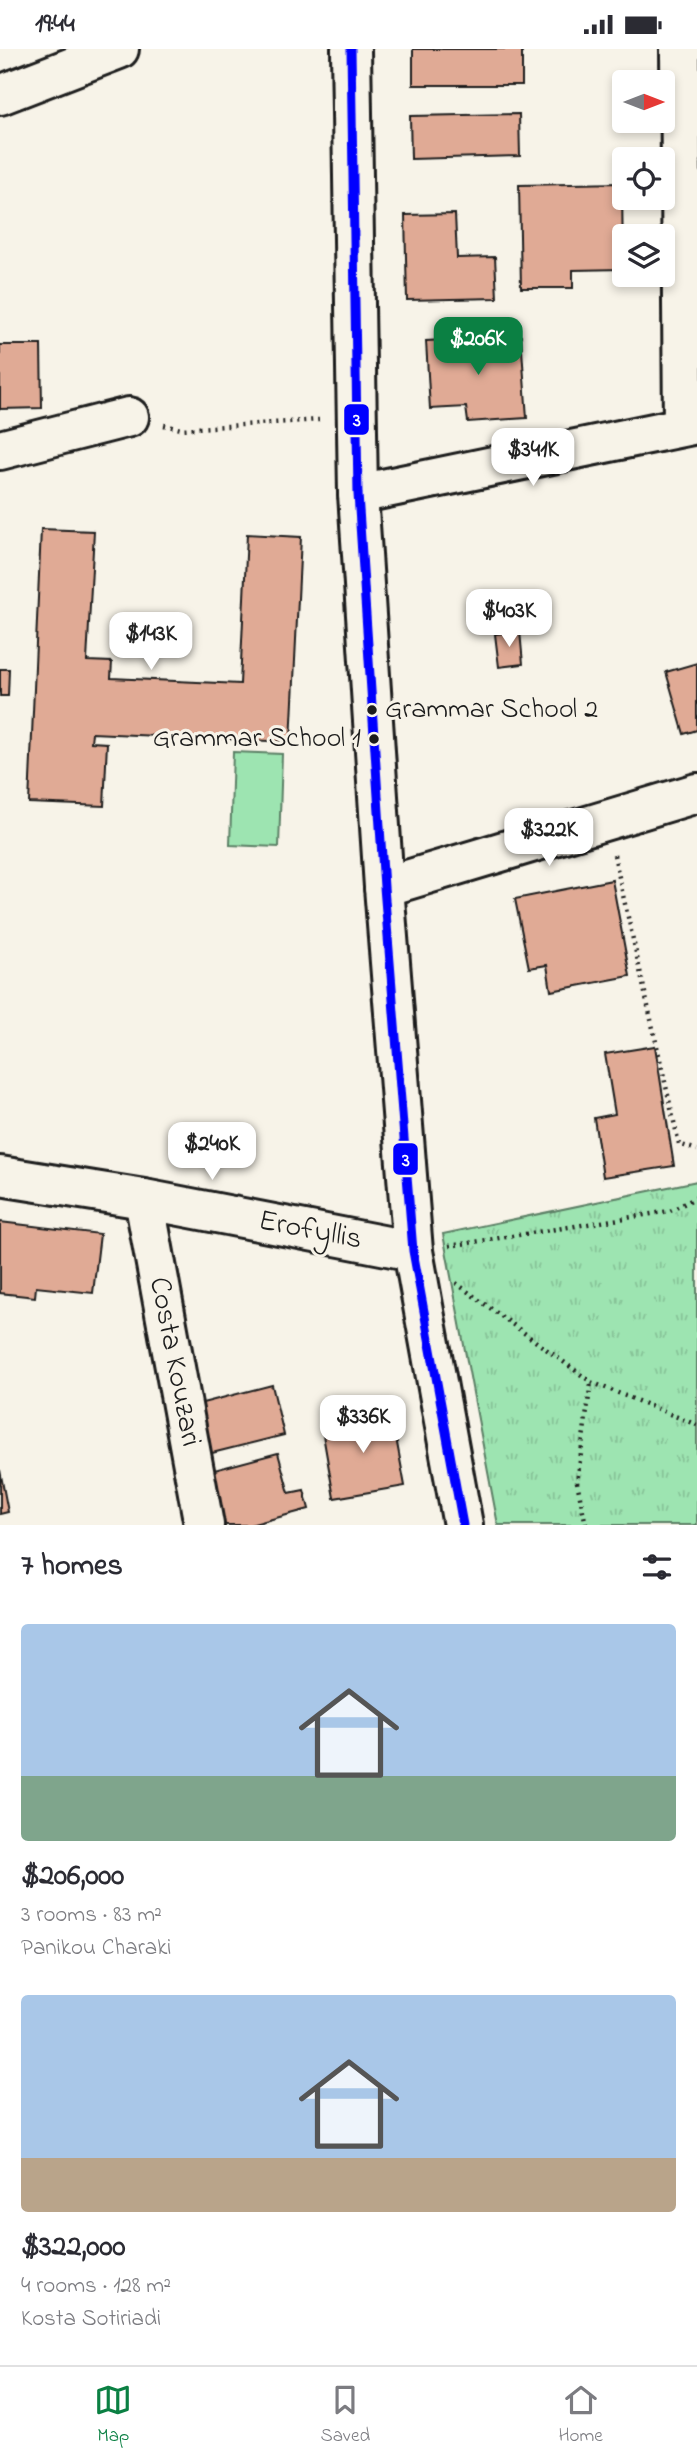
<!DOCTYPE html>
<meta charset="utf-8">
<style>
:root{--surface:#fff;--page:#f2f2f3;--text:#2b2b33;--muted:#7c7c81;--line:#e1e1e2;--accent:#0b8043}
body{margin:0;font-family:"Indie Flower",sans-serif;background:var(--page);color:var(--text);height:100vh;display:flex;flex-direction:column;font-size:26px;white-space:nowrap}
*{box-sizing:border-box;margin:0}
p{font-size:23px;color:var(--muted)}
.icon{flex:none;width:38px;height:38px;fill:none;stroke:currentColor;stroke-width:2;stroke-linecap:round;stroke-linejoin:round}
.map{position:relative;height:1476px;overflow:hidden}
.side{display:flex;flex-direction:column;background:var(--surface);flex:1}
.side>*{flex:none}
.needle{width:46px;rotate:90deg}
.buttons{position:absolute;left:612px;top:21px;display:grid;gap:14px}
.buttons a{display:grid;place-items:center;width:63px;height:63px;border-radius:7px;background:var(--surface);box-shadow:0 4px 10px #0003;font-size:35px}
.price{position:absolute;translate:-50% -60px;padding:0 16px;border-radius:14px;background:#fff;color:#222;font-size:23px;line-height:46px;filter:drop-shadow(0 2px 4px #0008)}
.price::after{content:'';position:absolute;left:50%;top:42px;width:21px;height:16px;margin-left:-10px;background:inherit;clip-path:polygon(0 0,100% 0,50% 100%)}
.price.current{background:var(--accent);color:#fff}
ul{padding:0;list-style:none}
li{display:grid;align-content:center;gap:14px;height:371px;padding:0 21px}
li span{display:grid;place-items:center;height:217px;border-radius:7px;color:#555}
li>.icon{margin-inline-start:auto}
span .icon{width:126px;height:126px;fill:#fffc;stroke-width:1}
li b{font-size:30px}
h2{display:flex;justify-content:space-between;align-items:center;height:84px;padding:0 21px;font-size:30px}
.status{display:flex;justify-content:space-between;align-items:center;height:49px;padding:0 35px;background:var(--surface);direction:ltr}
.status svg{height:19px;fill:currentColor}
.dock{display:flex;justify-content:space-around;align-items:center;height:98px;border-top:2px solid var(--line);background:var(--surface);font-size:19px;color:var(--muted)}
.dock a{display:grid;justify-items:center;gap:4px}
.dock .current{color:var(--accent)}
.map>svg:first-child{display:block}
</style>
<div class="status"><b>19:44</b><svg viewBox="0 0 49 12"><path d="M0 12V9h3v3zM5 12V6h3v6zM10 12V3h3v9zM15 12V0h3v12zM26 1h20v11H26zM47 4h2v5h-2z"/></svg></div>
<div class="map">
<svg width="697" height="1476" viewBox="0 0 697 1476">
<defs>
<pattern id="grass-tufts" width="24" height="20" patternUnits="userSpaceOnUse" patternTransform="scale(1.75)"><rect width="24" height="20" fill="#9de4b1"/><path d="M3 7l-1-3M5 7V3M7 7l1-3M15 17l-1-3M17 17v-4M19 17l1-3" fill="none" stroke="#87c398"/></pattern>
</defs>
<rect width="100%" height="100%" fill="#f7f3e8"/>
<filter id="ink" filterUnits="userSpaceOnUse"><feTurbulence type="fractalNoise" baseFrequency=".0143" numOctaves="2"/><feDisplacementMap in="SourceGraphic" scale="14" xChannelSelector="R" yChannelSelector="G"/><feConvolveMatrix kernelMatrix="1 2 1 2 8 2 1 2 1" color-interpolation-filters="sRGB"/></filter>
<g filter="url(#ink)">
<!-- grass -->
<path fill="url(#grass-tufts)" stroke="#5c8066" stroke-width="2" d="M 697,1132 L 697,1476 L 498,1476 L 443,1185 Z"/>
<!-- garden -->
<path fill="#9de4b1" stroke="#5c8066" stroke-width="2" d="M 233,703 L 282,705 L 279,798 L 230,796 Z"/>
<!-- building -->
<g fill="#e0aa95" stroke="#1c1c1c" stroke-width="2">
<rect x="413" y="0" width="109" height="36"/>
<path d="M 519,65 L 520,107 L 411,110 L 410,67 Z"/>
<path d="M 622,134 L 623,220 L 573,221 L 573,239 L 521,239 L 519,136 Z"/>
<path d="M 455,165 L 457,209 L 495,208 L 497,249 L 407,251 L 405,166 Z"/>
<path d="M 521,287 L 527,369 L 468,373 L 466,358 L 430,360 L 426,292 Z"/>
<path d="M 0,296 L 41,296 L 42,359 L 0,360 Z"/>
<path d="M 41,480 L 94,482 L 87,612 L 112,613 L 111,629 L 240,635 L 247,485 L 301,488 L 291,693 L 92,684 L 91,693 L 107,694 L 104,757 L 29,754 Z"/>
<path d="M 520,582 L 523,615 L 499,618 L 495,585 Z"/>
<path d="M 697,614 L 697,681 L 684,685 L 666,623 Z"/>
<path d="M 0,620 L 9,620 L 8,647 L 0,647 Z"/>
<path d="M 612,831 L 630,927 L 551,942 L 547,916 L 529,919 L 515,850 Z"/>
<path d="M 655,997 L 674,1117 L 603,1128 L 594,1069 L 615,1065 L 605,1005 Z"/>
<path d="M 0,1173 L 100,1185 L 93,1244 L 36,1238 L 35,1248 L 0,1244 Z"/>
<path d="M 272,1336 L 284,1386 L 204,1406 L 191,1357 Z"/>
<path d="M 391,1362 L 405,1437 L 334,1449 L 321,1374 Z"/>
<path d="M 278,1404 L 289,1444 L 304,1441 L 309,1460 L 250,1476 L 221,1476 L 207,1423 Z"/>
<path d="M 0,1421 L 8,1463 L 0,1465 Z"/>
</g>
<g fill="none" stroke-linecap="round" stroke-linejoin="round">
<defs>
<g id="minor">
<path d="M 680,0 L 683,377"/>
<path d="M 0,46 L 119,0"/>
<path d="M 0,401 L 129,368"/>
<path d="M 358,445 L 697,375"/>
<path d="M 384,838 L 697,744"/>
<path d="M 0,1127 L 144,1150 L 413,1202"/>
<path d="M 144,1150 L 204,1476"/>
</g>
<path id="tertiary" d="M 351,0 L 358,445 L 384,838 L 413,1202 L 463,1476"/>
</defs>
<!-- minor casing -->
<use href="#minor" stroke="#1c1c1c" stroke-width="44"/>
<!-- tertiary casing -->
<use href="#tertiary" stroke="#1c1c1c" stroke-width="44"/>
<!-- path -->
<g stroke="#1c1c1c" stroke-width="4.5" stroke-dasharray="2 5" stroke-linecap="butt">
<path d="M 164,376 L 181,380 L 319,371"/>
<path d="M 614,806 L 679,1095 L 697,1101"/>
<path d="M 449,1197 L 670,1162 L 697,1148"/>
<path d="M 456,1234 L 591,1333 L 697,1376"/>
<path d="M 586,1476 L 577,1433 L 591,1333"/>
</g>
<!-- minor -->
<use href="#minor" stroke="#f7f3e8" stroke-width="38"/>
<!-- tertiary -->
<use href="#tertiary" stroke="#f7f3e8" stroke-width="38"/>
<defs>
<path id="bus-1" d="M 351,0 L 358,445 L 384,838 L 413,1202 L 463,1476"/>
</defs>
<!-- bus-1 casing -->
<use href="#bus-1" stroke="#f7f3e8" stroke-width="14"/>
<!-- bus-1 -->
<use href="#bus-1" stroke="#00f" stroke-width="9"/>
</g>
</g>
<!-- markers -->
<g fill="#1c1c1c" stroke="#f7f3e8" stroke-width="2.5">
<circle cx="372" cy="661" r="6"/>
<circle cx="374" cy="690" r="6"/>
</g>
<g text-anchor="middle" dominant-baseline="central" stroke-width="6" stroke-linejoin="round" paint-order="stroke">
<!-- bus labels -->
<g font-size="28" fill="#1c1c1c" stroke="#f7f3e8" text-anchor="start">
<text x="385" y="661">Grammar School 2</text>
<text x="361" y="690" text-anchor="end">Grammar School 1</text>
</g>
<!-- street labels -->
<g font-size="30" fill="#1c1c1c" stroke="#f7f3e8">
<text transform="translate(310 1182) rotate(11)">Erofyllis</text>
<text transform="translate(174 1313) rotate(79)">Costa Kouzari</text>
</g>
</g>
<g stroke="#f7f3e8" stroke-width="2.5">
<rect x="343" y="354" width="27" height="33" rx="7" fill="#00f"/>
<rect x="392" y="1093" width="27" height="34" rx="7" fill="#00f"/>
</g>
<g font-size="19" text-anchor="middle" font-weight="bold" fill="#fff">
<text x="357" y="377">3</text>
<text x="406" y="1117">3</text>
</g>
</svg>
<div class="buttons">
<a><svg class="needle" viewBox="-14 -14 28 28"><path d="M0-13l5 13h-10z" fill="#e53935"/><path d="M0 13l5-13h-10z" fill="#7c7c81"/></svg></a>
<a><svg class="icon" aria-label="locate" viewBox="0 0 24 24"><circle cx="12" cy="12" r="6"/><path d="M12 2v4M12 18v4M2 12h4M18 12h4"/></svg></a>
<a><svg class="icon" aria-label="layers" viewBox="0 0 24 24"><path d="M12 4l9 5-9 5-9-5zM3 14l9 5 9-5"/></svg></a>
</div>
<b class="price current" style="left:478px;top:328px">$206K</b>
<b class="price" style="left:533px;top:439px">$341K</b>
<b class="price" style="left:509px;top:600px">$403K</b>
<b class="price" style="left:151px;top:623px">$143K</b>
<b class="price" style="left:549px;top:819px">$322K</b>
<b class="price" style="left:212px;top:1133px">$240K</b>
<b class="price" style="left:363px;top:1406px">$336K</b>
</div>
<section class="side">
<h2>7 homes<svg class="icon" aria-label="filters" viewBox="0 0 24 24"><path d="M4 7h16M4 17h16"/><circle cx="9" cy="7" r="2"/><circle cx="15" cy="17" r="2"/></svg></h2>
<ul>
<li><span style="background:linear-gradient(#a9c7e8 70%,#7fa58c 0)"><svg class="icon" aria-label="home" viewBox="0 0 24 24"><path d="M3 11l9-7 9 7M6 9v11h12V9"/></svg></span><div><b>$206,000</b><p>3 rooms · 83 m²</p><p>Panikou Charaki</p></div></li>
<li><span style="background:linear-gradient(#a9c7e8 75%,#b9a48a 0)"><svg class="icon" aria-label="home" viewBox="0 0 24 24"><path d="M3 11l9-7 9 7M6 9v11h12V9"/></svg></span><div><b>$322,000</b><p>4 rooms · 128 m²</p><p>Kosta Sotiriadi</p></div></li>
</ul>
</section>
<nav class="dock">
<a class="current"><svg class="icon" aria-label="map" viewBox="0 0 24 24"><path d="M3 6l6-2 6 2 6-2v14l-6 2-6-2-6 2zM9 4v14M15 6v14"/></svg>Map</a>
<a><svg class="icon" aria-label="saved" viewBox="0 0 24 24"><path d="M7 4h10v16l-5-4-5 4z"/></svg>Saved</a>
<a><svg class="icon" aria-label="home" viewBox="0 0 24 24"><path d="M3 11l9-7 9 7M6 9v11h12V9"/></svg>Home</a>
</nav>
